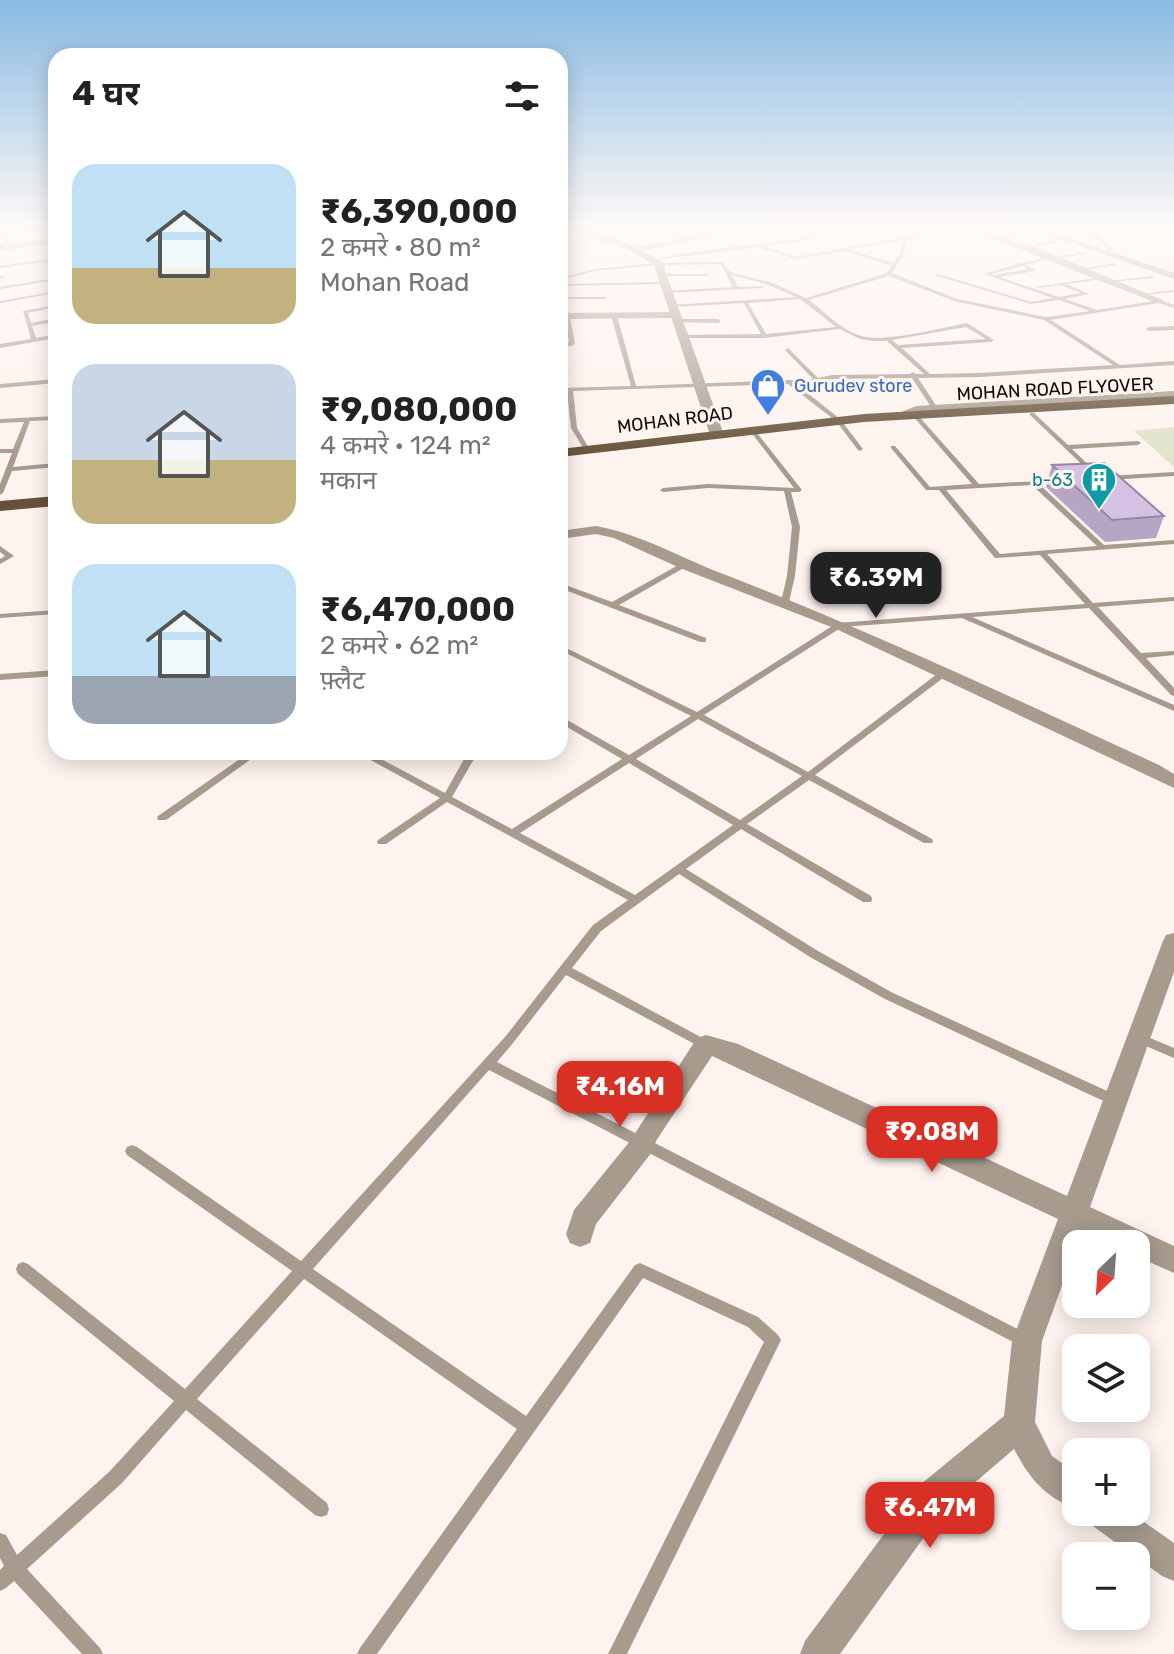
<!DOCTYPE html>
<html lang="hi">
<meta charset="utf-8">
<style>
:root{--surface:#fff;--page:#f2f2f2;--text:#222;--muted:#767676;--accent:#d93025}
body{margin:0;font-family:Rubik,"Noto Sans Devanagari",sans-serif;background:var(--page);color:var(--text);height:100vh;display:flex;flex-direction:column;font-size:30px;white-space:nowrap}
*{box-sizing:border-box;margin:0}
p{font-size:26px;color:var(--muted)}
.icon{flex:none;width:44px;height:44px;fill:none;stroke:currentColor;stroke-width:2;stroke-linecap:round;stroke-linejoin:round}
.map{position:relative;flex:1;overflow:hidden}
.drawer{position:absolute;left:48px;top:48px;width:520px;height:712px;display:flex;flex-direction:column;background:var(--surface);border-radius:24px;box-shadow:0 4px 20px #0003}
.drawer>*{flex:none}
.needle{width:52px;rotate:205deg}
.tools{position:absolute;left:1062px;top:1230px;display:grid;gap:16px}
.tools a{display:grid;place-items:center;width:88px;height:88px;border-radius:16px;background:var(--surface);box-shadow:0 4px 20px #0003;font-size:40px}
.price{position:absolute;translate:-50% -68px;padding:0 18px;border-radius:16px;background:var(--accent);color:#fff;font-size:26px;line-height:52px;filter:drop-shadow(0 2px 4px #0008)}
.price::after{content:'';position:absolute;left:50%;top:48px;width:24px;height:18px;margin-left:-12px;background:inherit;clip-path:polygon(0 0,100% 0,50% 100%)}
.price.selected{background:#222;color:#fff}
ul{padding:0;list-style:none}
li{display:flex;align-items:center;gap:24px;height:200px;padding:0 24px}
li span{display:grid;place-items:center;flex:none;width:224px;height:160px;border-radius:24px;color:#555}
li>.icon{margin-inline-start:auto}
span .icon{width:96px;height:96px;fill:#fffc;stroke-width:1}
li b{font-size:34px}
h2{display:flex;justify-content:space-between;align-items:center;height:96px;padding:0 24px;font-size:34px}
.map>svg:first-child{display:block}
</style>
<div class="map">
<svg width="1174" height="1654" viewBox="0 0 1174 1654">
<rect width="100%" height="100%" fill="#fef3ee"/>
<!-- green -->
<path fill="#e1e3cb" d="M 1174,427 L 1174,467 L 1134,431 Z"/>
<g fill="none" stroke-linecap="round" stroke-linejoin="round">
<!-- path -->
<path stroke="#a89e9a" stroke-width="2" stroke-dasharray="4 2" stroke-linecap="butt" d="M 1135,227 L 1174,239"/>
<!-- service -->
<g fill="#a79b8e" fill-rule="evenodd">
<path d="M 0,227 L 3,227 L 11,247 L 7,246 Z"/>
<path d="M 963,227 L 970,227 L 906,239 L 904,253 L 892,273 L 957,299 L 1046,317 L 1090,311 L 1059,300 L 1031,304 L 934,275 L 938,274 L 1031,302 L 1053,298 L 984,274 L 1018,264 L 1017,263 L 1019,262 L 1023,263 L 1051,256 L 1053,257 L 1086,252 L 1084,254 L 1054,259 L 1052,258 L 1026,265 L 1035,269 L 1035,271 L 999,277 L 1059,297 L 1081,293 L 1060,285 L 1037,288 L 1035,287 L 1103,277 L 1105,279 L 1066,284 L 1089,294 L 1065,299 L 1097,310 L 1160,300 L 1174,305 L 1174,308 L 1159,303 L 1051,320 L 1120,365 L 1174,361 L 1174,365 L 980,377 L 918,378 L 941,413 L 938,415 L 935,413 L 912,378 L 832,379 L 811,383 L 795,383 L 840,419 L 863,449 L 860,451 L 858,450 L 836,421 L 788,384 L 573,391 L 577,428 L 590,450 L 589,451 L 585,451 L 571,428 L 567,391 L 560,392 L 560,388 L 631,386 L 611,315 L 614,313 L 617,315 L 636,386 L 813,379 L 786,351 L 785,350 L 788,348 L 818,378 L 832,375 L 910,374 L 913,372 L 916,374 L 924,374 L 887,341 L 873,341 L 860,339 L 840,329 L 764,338 L 681,338 L 681,336 L 683,335 L 761,334 L 744,303 L 672,307 L 670,305 L 796,297 L 769,285 L 732,275 L 738,287 L 762,286 L 764,287 L 762,288 L 667,293 L 665,292 L 667,291 L 733,287 L 721,264 L 658,265 L 595,271 L 560,280 L 560,278 L 595,269 L 658,263 L 723,262 L 730,272 L 773,283 L 806,298 L 887,273 L 892,266 L 845,251 L 796,259 L 759,247 L 661,259 L 659,258 L 699,251 L 815,237 L 813,239 L 763,246 L 796,257 L 902,238 L 904,236 L 906,237 ZM 901,240 L 900,253 L 894,263 L 850,250 ZM 1022,266 L 1028,269 L 994,275 L 991,274 ZM 889,276 L 954,301 L 1044,320 L 1113,365 L 980,373 L 930,374 L 902,348 L 991,342 L 994,340 L 967,323 C 941,328 884,343 861,336 C 841,330 825,312 809,300 ZM 800,299 L 836,327 L 766,334 L 748,303 ZM 966,327 L 986,339 L 898,345 L 892,340 Z"/>
<path d="M 1076,227 C 1091,228 1104,239 1113,251 L 1109,252 L 1100,241 Z"/>
<path d="M 1033,230 L 1034,232 L 997,238 L 995,237 Z"/>
<path d="M 1055,241 L 1057,243 L 1027,248 L 1025,247 Z"/>
<path d="M 56,258 L 56,260 L 0,268 L 0,266 Z"/>
<path d="M 1116,263 L 1118,265 L 1081,270 L 1079,269 Z"/>
<path d="M 660,274 L 707,274 L 709,275 L 707,276 L 658,276 Z"/>
<path d="M 0,276 L 5,276 L 5,277 L 0,278 Z"/>
<path d="M 1152,276 L 1154,278 L 1112,282 L 1110,281 Z"/>
<path d="M 56,278 L 56,280 L 0,289 L 0,287 Z"/>
<path d="M 664,282 L 666,284 L 560,286 L 560,284 Z"/>
<path d="M 1174,290 L 1174,292 L 1144,295 L 1142,294 Z"/>
<path d="M 56,291 L 56,293 L 0,303 L 0,301 Z"/>
<path d="M 560,297 L 605,297 L 607,298 L 605,299 L 560,299 Z"/>
<path d="M 56,305 L 56,307 L 28,313 L 31,323 L 56,318 L 56,322 L 32,326 L 36,338 L 56,334 L 56,338 L 0,348 L 0,344 L 31,339 L 23,311 Z"/>
<path d="M 567,314 L 570,316 L 575,344 L 572,346 L 560,346 L 560,342 L 569,342 L 564,316 Z"/>
<path d="M 677,319 L 718,319 L 721,321 L 718,323 L 675,322 Z"/>
<path d="M 1174,326 L 1174,330 L 1149,331 L 1146,329 L 1149,327 Z"/>
<path d="M 56,379 L 56,383 L 0,388 L 0,384 Z"/>
<path d="M 912,413 L 916,413 L 979,484 L 1062,480 L 1063,481 L 1060,483 L 1039,484 L 1104,545 L 1174,540 L 1174,544 L 1047,554 L 1093,603 L 1174,597 L 1174,601 L 1098,607 L 1141,653 L 1174,651 L 1174,655 L 1146,658 L 1174,688 L 1174,696 L 1171,695 L 1089,608 L 972,617 L 1174,705 L 1174,711 L 962,618 L 842,627 L 704,715 L 808,772 L 941,671 L 947,671 L 947,675 L 815,775 L 932,839 L 933,841 L 932,843 L 924,843 L 809,780 L 747,824 L 871,896 L 872,899 L 871,902 L 863,902 L 741,829 L 686,869 L 818,951 L 893,993 L 1118,1096 L 1120,1100 L 1118,1104 L 1114,1105 L 1110,1104 L 885,999 L 810,957 L 679,874 L 601,931 L 572,968 L 710,1042 L 712,1045 L 710,1048 L 706,1050 L 702,1048 L 566,975 L 513,1043 L 497,1062 L 1031,1336 L 1034,1341 L 1031,1346 L 1026,1348 L 1021,1346 L 489,1070 L 313,1269 L 526,1416 L 635,1265 L 640,1263 L 758,1317 L 778,1335 L 781,1340 L 627,1654 L 608,1654 L 764,1342 L 748,1327 L 643,1278 L 377,1654 L 357,1654 L 360,1648 L 517,1429 L 304,1279 L 197,1399 L 327,1503 L 329,1509 L 327,1515 L 321,1517 L 315,1515 L 186,1410 L 122,1483 L 27,1569 L 100,1648 L 103,1654 L 82,1654 L 14,1581 L 6,1588 L 0,1591 L 0,1570 L 4,1566 L 0,1558 L 0,1533 L 6,1535 L 17,1555 L 110,1471 L 174,1401 L 18,1274 L 16,1269 L 18,1264 L 23,1262 L 28,1264 L 185,1389 L 292,1271 L 127,1155 L 125,1151 L 127,1147 L 132,1145 L 137,1147 L 301,1261 L 505,1037 L 593,925 L 628,900 L 447,802 L 386,844 L 378,844 L 377,842 L 378,840 L 440,798 L 356,752 L 368,752 L 445,793 L 468,752 L 478,752 L 452,797 L 512,829 L 622,759 L 560,723 L 560,716 L 629,755 L 691,716 L 560,650 L 560,645 L 697,712 L 837,623 L 1085,604 L 1040,555 L 995,558 L 939,490 L 926,490 L 891,448 L 891,446 L 895,446 L 930,487 L 972,484 L 912,415 ZM 1032,485 L 1097,546 L 1000,554 L 946,490 ZM 698,719 L 802,776 L 740,820 L 636,759 ZM 629,763 L 733,825 L 635,895 L 520,833 Z"/>
<path d="M 1030,413 L 1034,413 L 1068,445 L 1138,441 L 1141,443 L 1138,445 L 1072,449 L 1097,473 L 1092,474 L 1030,415 Z"/>
<path d="M 56,416 L 56,420 L 30,421 L 13,467 L 56,463 L 56,467 L 12,471 L 3,493 L 0,495 L 0,484 L 12,453 L 0,453 L 0,449 L 13,449 L 24,422 L 0,423 L 0,419 Z"/>
<path d="M 752,428 L 754,429 L 802,490 L 799,492 L 791,492 L 800,527 L 795,576 L 789,602 L 785,604 L 781,602 L 787,576 L 792,527 L 784,491 L 708,488 L 663,492 L 660,490 L 663,488 L 708,484 L 794,488 L 750,431 L 749,430 Z"/>
<path d="M 1174,472 L 1174,476 L 1108,480 L 1105,478 L 1108,476 Z"/>
<path d="M 0,546 L 14,556 L 0,564 L 0,559 L 5,556 L 0,552 Z"/>
<path d="M 682,563 L 685,563 L 689,565 L 619,605 L 706,638 L 706,642 L 700,642 L 560,588 L 560,583 L 612,602 Z"/>
<path d="M 56,610 L 56,614 L 0,618 L 0,614 Z"/>
<path d="M 56,670 L 56,676 L 0,680 L 0,674 Z"/>
<path d="M 250,752 L 261,752 L 166,820 L 158,820 L 157,818 L 158,816 Z"/>
<path d="M 1138,1033 L 1174,1048 L 1174,1058 L 1134,1041 L 1132,1038 L 1134,1035 Z"/>
</g>
<!-- minor -->
<g fill="#a79b8e" fill-rule="evenodd">
<path d="M 49,227 L 56,227 L 56,236 L 53,235 Z"/>
<path d="M 650,227 C 665,226 678,233 694,235 C 713,238 736,226 757,227 L 634,252 L 634,248 L 685,238 Z"/>
<path d="M 962,227 L 973,227 L 1040,249 L 1165,301 L 1157,303 Z"/>
<path d="M 1026,227 L 1037,227 L 1174,273 L 1174,279 Z"/>
<path d="M 560,313 L 675,312 L 680,315 L 675,318 L 560,319 Z"/>
<path d="M 596,526 C 641,534 683,559 726,575 C 873,632 1015,699 1159,765 L 1174,774 L 1174,788 L 834,628 L 680,568 L 614,538 L 596,534 L 560,539 L 560,531 Z"/>
<path d="M 1174,933 L 1174,972 L 1090,1207 L 1174,1246 L 1174,1273 L 1136,1256 L 1136,1244 L 1111,1244 L 1082,1230 L 1042,1341 L 1035,1422 L 1052,1456 L 1076,1473 L 1076,1509 C 1044,1496 1030,1479 1014,1449 L 945,1508 L 840,1654 L 800,1654 L 805,1641 L 921,1484 L 1004,1416 L 1012,1341 L 1058,1219 L 712,1056 L 656,1141 L 652,1152 L 596,1224 L 590,1243 L 580,1247 L 570,1243 L 566,1234 L 574,1210 L 630,1141 L 697,1038 L 706,1035 L 738,1044 L 1067,1196 L 1163,941 L 1166,935 Z"/>
<path d="M 1085,1512 L 1130,1512 L 1174,1543 L 1174,1581 L 1162,1576 L 1090,1524 Z"/>
</g>
<!-- tertiary -->
<g fill="#a79b8e" fill-rule="evenodd">
<path d="M 563,227 C 592,225 637,246 662,262 L 724,435 L 722,438 L 710,435 L 654,265 L 634,252 Z"/>
<path d="M 56,238 L 56,244 L 0,250 L 0,244 Z"/>
<path d="M 1174,391 L 1174,399 L 917,414 L 901,419 L 894,415 L 916,406 Z"/>
</g>
<!-- primary -->
<g fill="#66523b" fill-rule="evenodd">
<path d="M 1174,396 L 1174,404 L 864,422 L 560,457 L 560,449 L 864,414 Z"/>
<path d="M 56,496 L 56,506 L 0,511 L 0,501 Z"/>
</g>
<!-- rail -->
<path stroke="#8f8681" stroke-width="3" stroke-dasharray="7 7" stroke-linecap="butt" d="M 1169,227 L 1174,228"/>
</g>
<!-- wall -->
<path fill="#b7a6c3" d="M 1052,465 L 1164,516 L 1156,538 L 1105,542 L 1046,487 Z"/>
<!-- building -->
<path fill="#d5c1e3" stroke="#95879f" stroke-width="2" d="M 1104,463 L 1164,516 L 1112,520 L 1052,465 Z"/>
<!-- sky -->
<linearGradient id="sky" x2="0" y2="1"><stop stop-color="#89bae2"/><stop offset="0.5" stop-color="#fffaf7"/><stop offset="1" stop-color="#fffaf7" stop-opacity="0"/></linearGradient>
<rect width="1174" height="458" fill="url(#sky)"/>
<!-- icons -->
<defs>
<symbol id="shop-pin" viewBox="-11 -11 22 30"><path d="M0 17L-7.5 6A9.5 9.5 0 1 1 7.5 6Z" fill="#3f7fe0" stroke="#fef3ee"/><path d="M-5-2.5h2.3a2.7 3.5 0 0 1 5.4 0H5L5.5 6h-11ZM-1.5-2.5h3a1.5 2.3 0 0 0-3 0Z" fill="#fff"/></symbol>
<symbol id="building-pin" viewBox="-11 -11 22 30"><path d="M0 17L-7.5 6A9.5 9.5 0 1 1 7.5 6Z" fill="#0f9aa8" stroke="#fef3ee"/><path d="M-4-6H4V6H1V3H-1V6H-4ZM-2.5-4.3h1.7v1.8h-1.7ZM.8-4.3h1.7v1.8H.8ZM-2.5-1h1.7V.8h-1.7ZM.8-1h1.7V.8H.8Z" fill="#fff"/></symbol>
</defs>
<g fill-rule="evenodd">
<use href="#shop-pin" x="748" y="366" width="40" height="54"/>
<use href="#building-pin" x="1079" y="460" width="40" height="54"/>
</g>
<g text-anchor="middle" dominant-baseline="central" stroke-width="6" stroke-linejoin="round" paint-order="stroke">
<!-- far-shop labels -->
<g font-size="18" fill="#366cbe" stroke="#fef3ee" text-anchor="start">
<text x="794" y="386">Gurudev store</text>
</g>
<!-- far-street labels -->
<g font-size="18" fill="#120a07" stroke="#fef3ee">
<text transform="translate(1055 389) rotate(-3)">MOHAN ROAD FLYOVER</text>
<text transform="translate(675 420) rotate(-7)">MOHAN ROAD</text>
</g>
<!-- far-culture labels -->
<g font-size="18" fill="#0d838f" stroke="#fef3ee" text-anchor="end">
<text x="1073" y="480">b-63</text>
</g>
</g>
</svg>
<div class="tools">
<a><svg class="needle" viewBox="-14 -14 28 28"><path d="M0-13l5 13h-10z" fill="#e53935"/><path d="M0 13l5-13h-10z" fill="#767676"/></svg></a>
<a><svg class="icon" aria-label="layers" viewBox="0 0 24 24"><path d="M12 4l9 5-9 5-9-5zM3 14l9 5 9-5"/></svg></a>
<a>+</a>
<a>−</a>
</div>
<b class="price selected" style="left:876px;top:620px">₹6.39M</b>
<b class="price" style="left:620px;top:1129px">₹4.16M</b>
<b class="price" style="left:932px;top:1174px">₹9.08M</b>
<b class="price" style="left:930px;top:1550px">₹6.47M</b>
<section class="drawer">
<h2>4 घर<svg class="icon" aria-label="filters" viewBox="0 0 24 24"><path d="M4 7h16M4 17h16"/><circle cx="9" cy="7" r="2"/><circle cx="15" cy="17" r="2"/></svg></h2>
<ul>
<li><span style="background:linear-gradient(#bfe0f5 65%,#c2b280 0)"><svg class="icon" aria-label="home" viewBox="0 0 24 24"><path d="M3 11l9-7 9 7M6 9v11h12V9"/></svg></span><div><b>₹6,390,000</b><p>2 कमरे · 80 m²</p><p>Mohan Road</p></div></li>
<li><span style="background:linear-gradient(#c9d6e8 60%,#c2b280 0)"><svg class="icon" aria-label="home" viewBox="0 0 24 24"><path d="M3 11l9-7 9 7M6 9v11h12V9"/></svg></span><div><b>₹9,080,000</b><p>4 कमरे · 124 m²</p><p>मकान</p></div></li>
<li><span style="background:linear-gradient(#bfe0f5 70%,#9aa5b1 0)"><svg class="icon" aria-label="home" viewBox="0 0 24 24"><path d="M3 11l9-7 9 7M6 9v11h12V9"/></svg></span><div><b>₹6,470,000</b><p>2 कमरे · 62 m²</p><p>फ़्लैट</p></div></li>
</ul>
</section>
</div>
